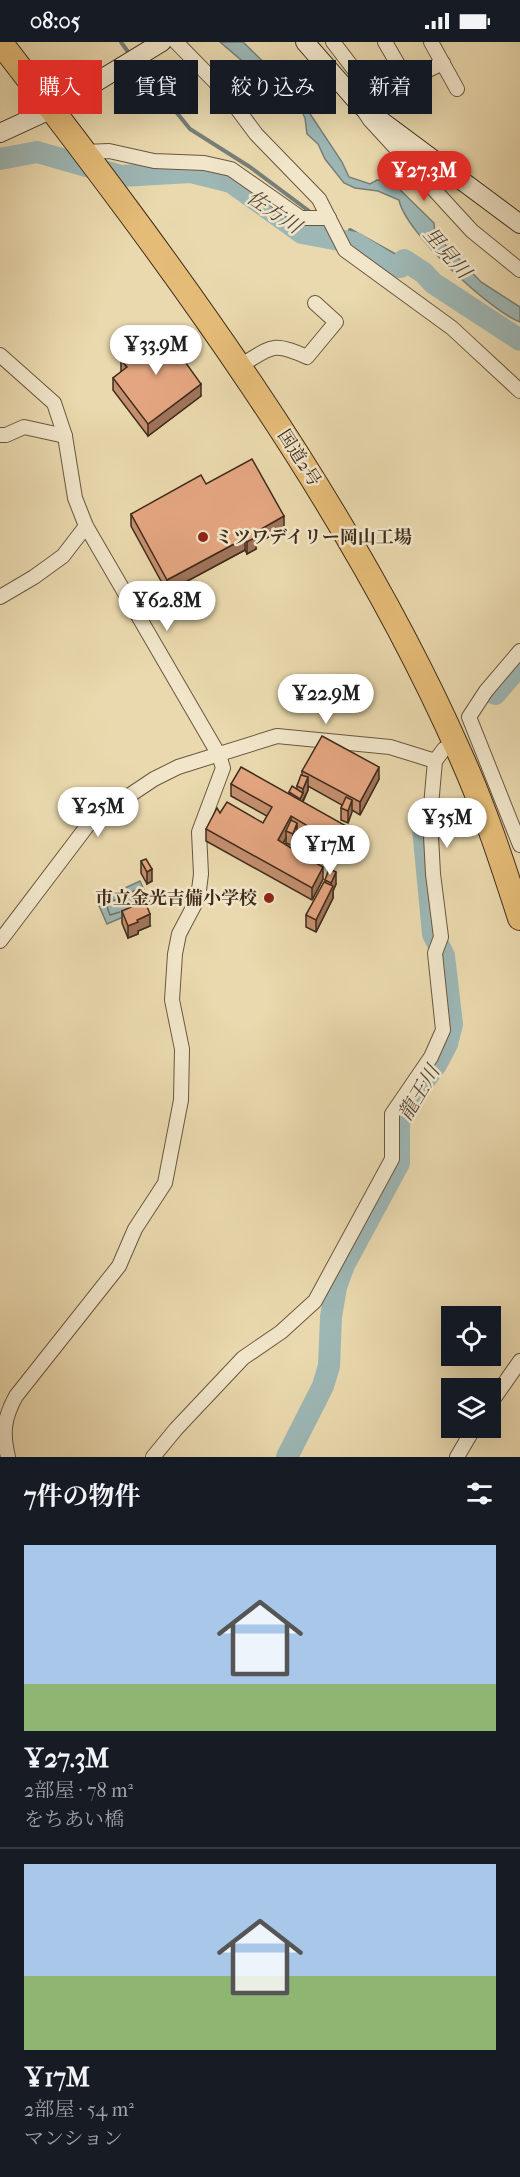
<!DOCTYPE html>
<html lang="ja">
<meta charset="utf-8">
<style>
:root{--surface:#171b24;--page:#20242c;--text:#f1f3f6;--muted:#9ea1a6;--line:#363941;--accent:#d93025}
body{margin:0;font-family:"IM FELL French Canon","Noto Serif JP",serif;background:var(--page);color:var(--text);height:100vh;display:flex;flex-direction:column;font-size:22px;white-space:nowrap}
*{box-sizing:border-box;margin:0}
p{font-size:20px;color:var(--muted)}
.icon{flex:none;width:33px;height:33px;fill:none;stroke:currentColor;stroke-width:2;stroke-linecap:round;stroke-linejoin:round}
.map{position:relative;height:1415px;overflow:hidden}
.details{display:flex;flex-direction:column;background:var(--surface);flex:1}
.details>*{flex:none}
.guide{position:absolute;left:18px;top:18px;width:484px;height:54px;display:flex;gap:12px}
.tools{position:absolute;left:441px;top:1264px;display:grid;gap:12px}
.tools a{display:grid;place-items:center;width:60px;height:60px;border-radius:0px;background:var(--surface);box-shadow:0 6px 24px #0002;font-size:30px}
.price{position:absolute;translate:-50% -51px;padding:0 14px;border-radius:21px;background:#fff;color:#222;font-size:20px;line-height:39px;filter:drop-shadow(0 2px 3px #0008)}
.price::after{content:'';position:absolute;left:50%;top:36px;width:18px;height:14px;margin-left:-9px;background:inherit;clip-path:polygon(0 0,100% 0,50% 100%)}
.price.current{background:var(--accent);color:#fff}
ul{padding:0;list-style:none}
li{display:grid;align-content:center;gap:12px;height:318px;padding:0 24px}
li+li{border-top:2px solid var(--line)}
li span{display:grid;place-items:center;height:186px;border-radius:0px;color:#555}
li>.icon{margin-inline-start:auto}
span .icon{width:108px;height:108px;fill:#fffc;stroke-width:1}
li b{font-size:26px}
h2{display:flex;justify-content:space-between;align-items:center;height:72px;padding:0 24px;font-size:26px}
.chip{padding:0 21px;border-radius:0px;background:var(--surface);box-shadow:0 6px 24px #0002;font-size:21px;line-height:54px}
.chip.current{background:var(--accent);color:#fff}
.status{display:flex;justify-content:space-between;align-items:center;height:42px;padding:0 30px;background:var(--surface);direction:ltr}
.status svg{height:16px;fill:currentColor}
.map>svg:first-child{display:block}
</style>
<div class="status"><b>08:05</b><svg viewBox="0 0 49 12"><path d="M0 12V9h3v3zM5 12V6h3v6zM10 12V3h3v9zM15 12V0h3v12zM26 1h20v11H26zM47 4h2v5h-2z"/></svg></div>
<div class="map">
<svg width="520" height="1415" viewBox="0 0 520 1415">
<rect width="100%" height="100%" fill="#ead9ae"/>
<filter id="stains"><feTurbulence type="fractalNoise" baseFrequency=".00333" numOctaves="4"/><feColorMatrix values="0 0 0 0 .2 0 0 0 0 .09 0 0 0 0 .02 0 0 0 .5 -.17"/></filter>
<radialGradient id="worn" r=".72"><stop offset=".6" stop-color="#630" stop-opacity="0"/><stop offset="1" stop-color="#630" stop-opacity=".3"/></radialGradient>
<!-- water -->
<g fill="#9db7b5" stroke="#787f78" stroke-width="1.5">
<path d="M 220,0 L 243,0 L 299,55 L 342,120 L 349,135 L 370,142 L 377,138 L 391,139 L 434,181 L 435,192 L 481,240 L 520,265 L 520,280 C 489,268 405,190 399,158 L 378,149 L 355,146 L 344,141 L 325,117 L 318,102 L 307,92 L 305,76 L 296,58 L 289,59 Z"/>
<path d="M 140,839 L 151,863 L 107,882 L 97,859 Z"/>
</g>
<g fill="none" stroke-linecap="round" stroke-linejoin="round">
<!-- shore -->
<path stroke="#6e7268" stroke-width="1.5" d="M 120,870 L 110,873 L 106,862 L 136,848 L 142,859"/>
<!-- stream -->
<g stroke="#787f78" stroke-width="4">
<path d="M 121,0 L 131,14"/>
<path d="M 137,22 L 190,87 L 250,125 L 309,169"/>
<path d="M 350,188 L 404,218"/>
</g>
<!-- river -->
<g stroke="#9db7b5" stroke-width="22">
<path d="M 0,117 L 37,110 L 121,134 L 191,130 L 231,140 L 302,191 L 355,201 L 392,224 L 400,225 L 404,218 L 424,231 L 433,241 L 520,298"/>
<path d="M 495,652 L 520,623"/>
<path d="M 287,1415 L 323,1344 L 329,1324 L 331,1275 L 336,1245 L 344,1223 L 399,1121 L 399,1081 L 406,1064 L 437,1021 L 447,1002 L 452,982 L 444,914 L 433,892 L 422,776"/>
</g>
<defs>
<g id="street">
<path d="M 176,0 L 224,49 L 256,92 L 319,157 L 345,208 L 452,286 L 520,349"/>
<path d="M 333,0 L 369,47 L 360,63 L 370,78 L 472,189 L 520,228"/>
<path d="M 385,0 L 407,38"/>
<path d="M 431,0 L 457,47"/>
<path d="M 388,47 L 443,21"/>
<path d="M 84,110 L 109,109 L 154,119 L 204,121 L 231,127 L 301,176 L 329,176"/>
<path d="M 0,313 L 54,361 L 65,394 L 75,456 L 86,484 L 219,713 L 223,726 L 199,790 L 201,832 L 198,856 L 179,892 L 175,912 L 172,958 L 182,1007 L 181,1058 L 165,1141 L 135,1187 L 119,1224 L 16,1354 C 4,1376 2,1390 8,1415"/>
<path d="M 238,325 C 271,306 271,298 307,315 L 336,280 L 315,261"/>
<path d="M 0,393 L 6,393 L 24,385 L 65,394"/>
<path d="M 0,555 L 34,535 L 63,514 L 86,484"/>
<path d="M 520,609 L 486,649 L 469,675 L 520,803"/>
<path d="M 0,899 L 91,779 L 154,737 L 178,725 L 277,694 L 390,705 L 435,719"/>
<path d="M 490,1362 L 520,1319"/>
<path d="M 153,1415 L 176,1387 L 243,1316 L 281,1290 L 315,1259 L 392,1117 L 392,1072 L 431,1015 L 443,988 L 435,911 L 441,895 L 433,832 L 430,775 L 435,719 L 444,707"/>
<path d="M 457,1415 L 474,1386"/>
</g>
<g id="secondary">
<path d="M 305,0 L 360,63 L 520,182"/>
<path d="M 0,91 L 52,67 L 162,0"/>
</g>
<path id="highway" d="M 0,0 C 170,220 347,456 460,712 C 484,765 502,820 520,876"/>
</defs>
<!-- street casing -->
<use href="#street" stroke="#6a5740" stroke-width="16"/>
<!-- secondary casing -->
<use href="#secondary" stroke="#402c1c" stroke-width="20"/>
<!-- highway casing -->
<use href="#highway" stroke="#402c1c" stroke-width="26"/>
<!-- street -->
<use href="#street" stroke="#f1e6ca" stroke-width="14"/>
<!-- secondary -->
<use href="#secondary" stroke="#f1e6ca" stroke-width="18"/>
<!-- highway -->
<use href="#highway" stroke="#e5bc77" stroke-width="24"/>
</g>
<!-- wall -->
<g fill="#c48f6f" stroke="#402c1c" stroke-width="1.5">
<path d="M 183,317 L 201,354 L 148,394 L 113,348 L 113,336 L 121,330 L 121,318 Z"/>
<path d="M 206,442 L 284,486 L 256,502 L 256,507 L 247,512 L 245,508 L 167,550 L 131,484 L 131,472 Z"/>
<path d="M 302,729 L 379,737 L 360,773 L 352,768 L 348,781 L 341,778 L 341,766 L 342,763 L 308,744 L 308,748 L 303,760 L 355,801 L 345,818 L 297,790 L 297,793 L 293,804 L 286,801 L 286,796 L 283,801 L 309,817 L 323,837 L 312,858 L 206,799 L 206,787 L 220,771 L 263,781 L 267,774 L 231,754 L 231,742 L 289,752 L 289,750 L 297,747 L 297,744 L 302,733 Z"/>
<path d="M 141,819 L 152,839 L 147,842 L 141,831 Z"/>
<path d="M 325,838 L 336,842 L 333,849 L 333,856 L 316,890 L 306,885 L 306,873 L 325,840 Z"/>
<path d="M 122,869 L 150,884 L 138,889 L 138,892 L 128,896 L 122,881 Z"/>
</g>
<!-- shaded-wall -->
<g fill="#a0745a" stroke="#402c1c" stroke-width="1.5">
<path d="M 183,307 L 183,319 L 178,310 Z"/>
<path d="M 201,342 L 201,354 L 148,394 L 148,382 Z"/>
<path d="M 284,474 L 284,486 L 256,502 L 256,507 L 247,512 L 247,500 L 254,491 Z"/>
<path d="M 245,496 L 245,508 L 167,550 L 167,538 Z"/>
<path d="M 379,725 L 379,737 L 360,773 L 360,760 Z"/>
<path d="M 308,735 L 308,748 L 303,758 L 303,763 L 300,769 L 300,757 L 303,751 L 303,747 Z"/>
<path d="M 352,758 L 352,770 L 348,781 L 348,769 Z"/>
<path d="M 291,774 L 291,786 L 286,789 L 286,796 L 278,810 L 278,798 Z"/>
<path d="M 297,781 L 297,793 L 293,804 L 293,792 Z"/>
<path d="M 355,789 L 355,801 L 345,818 L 345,806 Z"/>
<path d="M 323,825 L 323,837 L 312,858 L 312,846 Z"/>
<path d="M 152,827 L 152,839 L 147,842 L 147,830 Z"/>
<path d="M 336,830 L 336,842 L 333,849 L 333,856 L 316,890 L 316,878 L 331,847 L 331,841 Z"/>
<path d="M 150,872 L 150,884 L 138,889 L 138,892 L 128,896 L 128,884 L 137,878 Z"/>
</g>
<!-- building -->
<g fill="#e4a681" stroke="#402c1c" stroke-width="1.5">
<path d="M 161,288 L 171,297 L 174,295 L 183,307 L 178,310 L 201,342 L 148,382 L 113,336 L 127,325 L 121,318 Z"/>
<path d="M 252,417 L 284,474 L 254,491 L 256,495 L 247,500 L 245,496 L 167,538 L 131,472 L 201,433 L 206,442 Z"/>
<path d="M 322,694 L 379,725 L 360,760 L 302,729 Z"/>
<path d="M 241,725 L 355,789 L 345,806 L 291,774 L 278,798 L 299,811 L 302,805 L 309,809 L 307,816 L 323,825 L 312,846 L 206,787 L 217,766 L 220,771 L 227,760 L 263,781 L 272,765 L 231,742 Z"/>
<path d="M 301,733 L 308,735 L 303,747 L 297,744 Z"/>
<path d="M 292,744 L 303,751 L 300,757 L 289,750 Z"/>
<path d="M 346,755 L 352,758 L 348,769 L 341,766 Z"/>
<path d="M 291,778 L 297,781 L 293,792 L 286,789 Z"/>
<path d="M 146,817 L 152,827 L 147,830 L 141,819 Z"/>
<path d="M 329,827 L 336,830 L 331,841 L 325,838 Z"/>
<path d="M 324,840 L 333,844 L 316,878 L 306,873 Z"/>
<path d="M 145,859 L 150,872 L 137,878 L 138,880 L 128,884 L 122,869 Z"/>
</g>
<!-- markers -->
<g fill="#8f2418" stroke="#f1e6ca" stroke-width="2">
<circle cx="203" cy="495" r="6"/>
<circle cx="269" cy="856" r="6"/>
</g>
<g text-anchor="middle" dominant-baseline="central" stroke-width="5" stroke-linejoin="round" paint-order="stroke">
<!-- street labels -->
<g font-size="18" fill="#402c1c" stroke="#f1e6ca">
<text transform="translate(299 416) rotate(57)">国道2号</text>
</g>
<!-- poi labels -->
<g font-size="18" font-weight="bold" fill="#402c1c" stroke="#f1e6ca" text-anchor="start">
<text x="215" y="495">ミツワデイリー岡山工場</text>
<text x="257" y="856" text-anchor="end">市立金光吉備小学校</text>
</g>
<!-- water labels -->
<g font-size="20" font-style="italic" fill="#53483b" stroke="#f1e6ca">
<text transform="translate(274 170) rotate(34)">佐方川</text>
<text transform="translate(447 211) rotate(49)">里見川</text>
<text transform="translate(419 1051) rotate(-59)">龍王川</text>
</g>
</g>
<rect width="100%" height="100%" filter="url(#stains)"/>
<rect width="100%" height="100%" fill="url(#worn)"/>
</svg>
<div class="tools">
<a><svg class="icon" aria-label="locate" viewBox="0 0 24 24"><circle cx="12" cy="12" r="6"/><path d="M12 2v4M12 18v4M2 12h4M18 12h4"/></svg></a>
<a><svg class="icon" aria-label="layers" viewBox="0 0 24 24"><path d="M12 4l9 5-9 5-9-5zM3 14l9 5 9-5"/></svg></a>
</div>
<b class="price current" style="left:424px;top:160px">¥27.3M</b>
<b class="price" style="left:156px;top:334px">¥33.9M</b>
<b class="price" style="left:167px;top:590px">¥62.8M</b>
<b class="price" style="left:326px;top:683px">¥22.9M</b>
<b class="price" style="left:98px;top:796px">¥25M</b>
<b class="price" style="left:447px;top:807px">¥35M</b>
<b class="price" style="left:330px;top:834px">¥17M</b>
<div class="guide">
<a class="chip current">購入</a>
<a class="chip">賃貸</a>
<a class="chip">絞り込み</a>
<a class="chip">新着</a>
</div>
</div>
<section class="details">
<h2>7件の物件<svg class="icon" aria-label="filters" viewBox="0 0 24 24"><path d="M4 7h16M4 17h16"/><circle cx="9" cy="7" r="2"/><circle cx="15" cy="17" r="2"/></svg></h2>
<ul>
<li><span style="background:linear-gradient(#a9c7e8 75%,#8fb573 0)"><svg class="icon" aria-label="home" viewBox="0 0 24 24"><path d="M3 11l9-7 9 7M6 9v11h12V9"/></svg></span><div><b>¥27.3M</b><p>2部屋 · 78 m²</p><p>をちあい橋</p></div></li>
<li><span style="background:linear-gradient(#a9c7e8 60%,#8fb573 0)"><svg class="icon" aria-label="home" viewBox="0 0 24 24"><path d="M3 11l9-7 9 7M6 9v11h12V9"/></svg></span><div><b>¥17M</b><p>2部屋 · 54 m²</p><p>マンション</p></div></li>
</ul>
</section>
